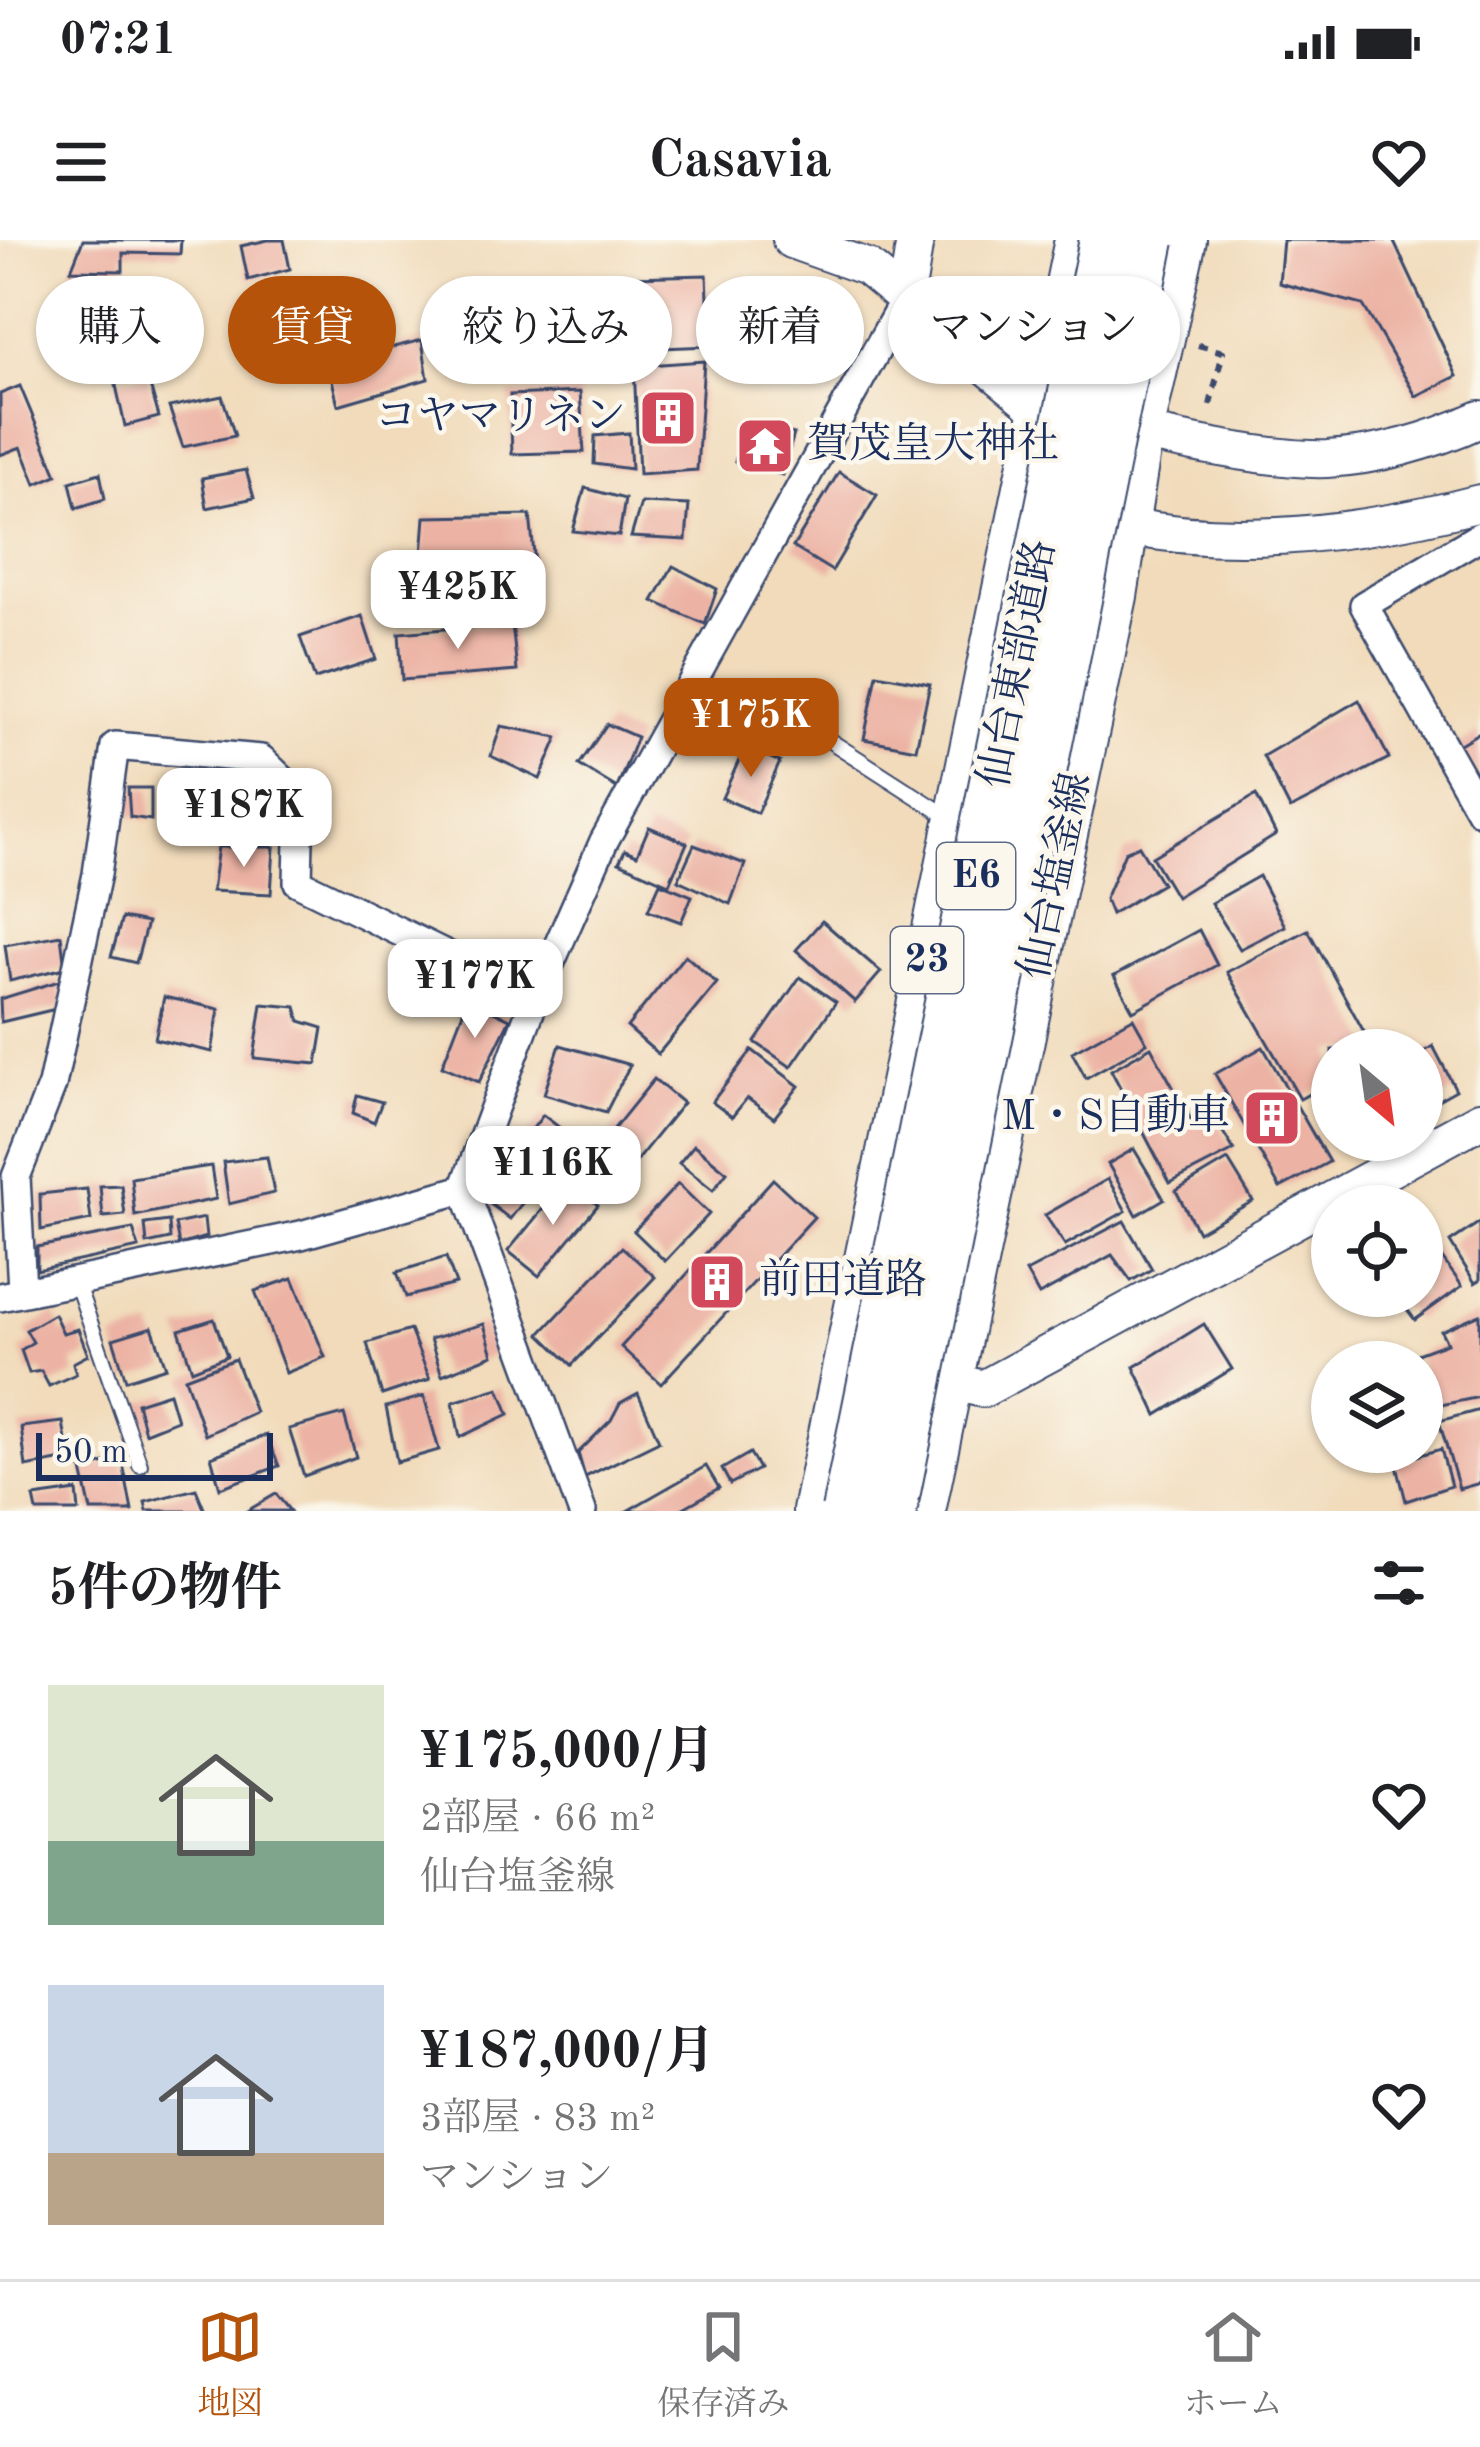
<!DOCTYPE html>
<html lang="ja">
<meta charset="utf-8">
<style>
:root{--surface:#fff;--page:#f6f6f6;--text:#202124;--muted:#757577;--line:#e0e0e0;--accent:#b45309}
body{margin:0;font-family:"Old Standard TT","Noto Serif JP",serif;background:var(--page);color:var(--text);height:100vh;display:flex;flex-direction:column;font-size:45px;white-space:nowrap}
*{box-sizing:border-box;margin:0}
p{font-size:39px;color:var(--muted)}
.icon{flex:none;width:66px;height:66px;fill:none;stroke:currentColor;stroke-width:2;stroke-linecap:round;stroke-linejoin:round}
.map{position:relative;height:1271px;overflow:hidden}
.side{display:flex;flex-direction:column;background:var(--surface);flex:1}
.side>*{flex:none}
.hud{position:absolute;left:36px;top:36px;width:1410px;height:108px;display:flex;gap:24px}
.needle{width:78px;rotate:151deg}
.fabs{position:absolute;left:1311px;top:789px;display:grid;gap:24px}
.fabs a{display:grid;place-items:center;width:132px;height:132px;border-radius:50%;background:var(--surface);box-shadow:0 3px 9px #0004;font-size:60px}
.scale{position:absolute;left:36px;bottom:30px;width:237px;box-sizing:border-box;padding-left:12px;border:6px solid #1b2f5e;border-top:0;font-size:33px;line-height:42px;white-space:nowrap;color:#1b2f5e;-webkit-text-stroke:9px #fbf7ec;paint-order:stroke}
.price{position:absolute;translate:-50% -102px;padding:0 27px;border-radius:24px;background:#fff;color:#222;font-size:39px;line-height:78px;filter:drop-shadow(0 3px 6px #0008)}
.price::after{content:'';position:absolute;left:50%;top:72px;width:36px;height:27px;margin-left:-18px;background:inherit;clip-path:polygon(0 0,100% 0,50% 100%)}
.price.on{background:var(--accent);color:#fff}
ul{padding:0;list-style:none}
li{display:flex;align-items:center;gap:36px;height:300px;padding:0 48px}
li span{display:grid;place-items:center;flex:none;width:336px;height:240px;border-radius:0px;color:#555}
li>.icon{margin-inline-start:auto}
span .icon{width:144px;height:144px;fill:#fffc;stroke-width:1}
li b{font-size:51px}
h2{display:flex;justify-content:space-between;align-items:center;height:144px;padding:0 48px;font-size:51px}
.pill{padding:0 42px;border-radius:54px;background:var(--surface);box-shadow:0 3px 9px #0004;font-size:42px;line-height:108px}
.pill.on{background:var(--accent);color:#fff}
.status{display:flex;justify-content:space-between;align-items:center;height:84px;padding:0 60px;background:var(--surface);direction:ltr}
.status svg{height:33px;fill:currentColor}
header{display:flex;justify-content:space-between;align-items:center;height:156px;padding:0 48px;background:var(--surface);font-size:54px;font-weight:700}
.dock{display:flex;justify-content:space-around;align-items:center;height:168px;border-top:3px solid var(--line);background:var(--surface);font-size:33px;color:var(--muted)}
.dock a{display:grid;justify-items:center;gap:6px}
.dock .on{color:var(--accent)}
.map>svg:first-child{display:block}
</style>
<div class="status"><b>07:21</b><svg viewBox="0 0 49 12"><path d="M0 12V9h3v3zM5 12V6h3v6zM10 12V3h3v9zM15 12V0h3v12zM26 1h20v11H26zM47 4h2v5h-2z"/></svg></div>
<header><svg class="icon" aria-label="menu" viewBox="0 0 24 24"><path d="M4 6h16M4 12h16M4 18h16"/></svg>Casavia<svg class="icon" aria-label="heart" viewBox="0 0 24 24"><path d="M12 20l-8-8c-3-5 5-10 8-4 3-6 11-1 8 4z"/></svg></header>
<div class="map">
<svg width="1480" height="1271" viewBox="0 0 1480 1271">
<rect width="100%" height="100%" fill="#fbf7ec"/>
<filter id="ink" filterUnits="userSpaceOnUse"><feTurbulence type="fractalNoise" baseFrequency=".00833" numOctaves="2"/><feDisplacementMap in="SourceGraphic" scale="24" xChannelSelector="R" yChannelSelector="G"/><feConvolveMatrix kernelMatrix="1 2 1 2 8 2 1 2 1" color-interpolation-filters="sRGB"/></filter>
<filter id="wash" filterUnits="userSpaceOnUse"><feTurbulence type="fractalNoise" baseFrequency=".004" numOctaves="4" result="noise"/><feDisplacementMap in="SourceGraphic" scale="48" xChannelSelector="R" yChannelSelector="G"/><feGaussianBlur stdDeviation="2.7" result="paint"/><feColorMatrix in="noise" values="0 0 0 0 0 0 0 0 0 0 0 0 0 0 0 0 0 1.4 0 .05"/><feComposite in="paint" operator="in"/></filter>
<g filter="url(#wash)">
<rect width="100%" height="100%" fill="#f1dbbb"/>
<g id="blocks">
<!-- building -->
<g fill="#ecb3a4">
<path d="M 83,0 L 181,0 L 180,14 L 123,13 L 123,31 L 71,30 Z"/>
<path d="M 268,0 L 284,0 L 290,29 L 248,40 L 241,6 Z"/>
<path d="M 1283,0 L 1393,0 L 1457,136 L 1416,156 L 1363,65 L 1279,43 Z"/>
<path d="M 707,35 L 710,106 L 636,109 L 631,37 Z"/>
<path d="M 142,48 L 150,76 L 86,93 L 78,61 Z"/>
<path d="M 422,100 L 428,139 L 338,165 L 328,123 Z"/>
<path d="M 704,121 L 697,230 L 639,234 L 634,126 Z"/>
<path d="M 147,135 L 159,177 L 125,186 L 115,141 Z"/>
<path d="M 20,146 L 57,235 L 36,244 L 21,207 L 0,215 L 0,154 Z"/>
<path d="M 580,152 L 584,212 L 512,214 L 510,155 Z"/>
<path d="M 222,156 L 235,196 L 183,207 L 169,167 Z"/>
<path d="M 746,184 L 794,194 L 782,235 L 735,222 Z"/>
<path d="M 629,193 L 631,229 L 594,224 L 595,196 Z"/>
<path d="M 246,230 L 254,258 L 207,268 L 202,238 Z"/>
<path d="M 839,232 L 877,255 L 832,331 L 793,307 Z"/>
<path d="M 100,233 L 105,259 L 76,268 L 70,242 Z"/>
<path d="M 585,248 L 625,259 L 619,296 L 573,291 Z"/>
<path d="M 641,263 L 689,265 L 686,300 L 631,297 Z"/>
<path d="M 530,275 L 535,324 L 421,328 L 425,277 Z"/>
<path d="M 673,326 L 717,349 L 705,384 L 653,361 Z"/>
<path d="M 362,376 L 376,419 L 315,439 L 300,397 Z"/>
<path d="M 512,383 L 517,431 L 402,440 L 399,393 Z"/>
<path d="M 877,434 L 930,444 L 916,509 L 864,499 Z"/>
<path d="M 1359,460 L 1389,518 L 1290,569 L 1263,516 Z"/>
<path d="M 607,484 L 637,497 L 617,548 L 579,525 Z"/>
<path d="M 501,486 L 558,497 L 540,539 L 491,516 Z"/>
<path d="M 1480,492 L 1480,552 L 1455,507 Z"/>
<path d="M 745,507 L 780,522 L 757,573 L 722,558 Z"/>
<path d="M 128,548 L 151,548 L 151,580 L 130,577 Z"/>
<path d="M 1256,555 L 1276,595 L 1176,657 L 1152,617 Z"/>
<path d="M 649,587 L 687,603 L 669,644 L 619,622 L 625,610 L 637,615 Z"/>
<path d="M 694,605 L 745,624 L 730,664 L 678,640 Z"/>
<path d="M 1139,606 L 1162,644 L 1111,674 L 1105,659 L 1125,612 Z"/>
<path d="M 218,607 L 274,607 L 271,654 L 212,651 Z"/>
<path d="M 1259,636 L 1285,686 L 1240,709 L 1211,663 Z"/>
<path d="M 660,643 L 692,656 L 681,682 L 648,670 Z"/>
<path d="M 122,678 L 147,683 L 136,723 L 111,717 Z"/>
<path d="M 822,681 L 881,732 L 855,762 L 796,710 Z"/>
<path d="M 1199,690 L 1217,725 L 1133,771 L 1114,736 Z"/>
<path d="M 1308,690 L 1374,810 L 1332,810 L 1332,841 L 1300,859 L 1227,732 Z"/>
<path d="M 61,695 L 65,728 L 10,741 L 5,705 Z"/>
<path d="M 685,715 L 717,743 L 658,814 L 627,787 Z"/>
<path d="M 800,737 L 836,762 L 791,827 L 755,802 Z"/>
<path d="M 59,741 L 64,767 L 1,782 L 0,759 Z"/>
<path d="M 164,757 L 219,769 L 212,812 L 155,799 Z"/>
<path d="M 468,759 L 510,779 L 479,842 L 442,826 Z"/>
<path d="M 262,764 L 296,767 L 300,781 L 323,788 L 317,824 L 254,818 Z"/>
<path d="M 1133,778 L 1147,803 L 1086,838 L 1072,812 Z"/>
<path d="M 560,805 L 630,825 L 606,872 L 544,854 Z"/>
<path d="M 1433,806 L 1456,850 L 1422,869 L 1422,813 Z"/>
<path d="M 1151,807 L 1195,887 L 1215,879 L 1234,910 L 1170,943 L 1111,830 Z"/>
<path d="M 1263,807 L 1329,922 L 1280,948 L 1215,834 Z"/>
<path d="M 752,810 L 799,846 L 774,878 L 747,858 L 732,877 L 712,862 Z"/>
<path d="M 654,839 L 683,863 L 612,951 L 583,927 Z"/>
<path d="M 357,855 L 382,862 L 374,882 L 353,873 Z"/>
<path d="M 543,875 L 573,898 L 510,979 L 481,957 Z"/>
<path d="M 694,905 L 727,932 L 713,950 L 679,923 Z"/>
<path d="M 1134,909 L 1164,959 L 1137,975 L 1108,924 Z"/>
<path d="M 267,917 L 274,953 L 229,964 L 223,922 Z"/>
<path d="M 1228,920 L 1253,961 L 1198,992 L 1176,951 Z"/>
<path d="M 211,926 L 216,959 L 135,976 L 131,938 Z"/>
<path d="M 773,939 L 814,977 L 661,1144 L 621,1107 Z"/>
<path d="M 1108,939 L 1126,971 L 1065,1005 L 1045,975 Z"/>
<path d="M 567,940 L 598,965 L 539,1036 L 508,1011 Z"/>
<path d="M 678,944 L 709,974 L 665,1021 L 634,991 Z"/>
<path d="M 121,945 L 125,975 L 103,977 L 100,946 Z"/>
<path d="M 87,949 L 91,980 L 41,990 L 40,954 Z"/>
<path d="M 204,978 L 206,997 L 179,1005 L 175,984 Z"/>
<path d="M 169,981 L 170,999 L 147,1004 L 145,984 Z"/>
<path d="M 1124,981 L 1152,1029 L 1131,1041 L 1112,1015 L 1039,1055 L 1026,1032 Z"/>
<path d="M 1480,982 L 1480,1040 L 1475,1043 L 1450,1002 Z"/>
<path d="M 133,989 L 139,1008 L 37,1030 L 37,1007 Z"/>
<path d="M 1432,1004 L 1462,1046 L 1415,1080 L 1397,1056 L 1422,1056 L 1422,1011 Z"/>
<path d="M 622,1007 L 655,1037 L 572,1125 L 540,1094 Z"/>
<path d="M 446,1017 L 456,1044 L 406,1057 L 397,1032 Z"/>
<path d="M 293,1038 L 325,1117 L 286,1133 L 255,1051 Z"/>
<path d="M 54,1074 L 63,1093 L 78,1089 L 88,1115 L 73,1123 L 76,1134 L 49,1146 L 41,1131 L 29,1133 L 21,1110 L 33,1102 L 26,1090 Z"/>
<path d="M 1480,1074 L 1480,1157 L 1431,1167 L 1417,1114 L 1447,1103 L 1441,1091 Z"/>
<path d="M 214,1079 L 227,1116 L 192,1130 L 179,1090 Z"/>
<path d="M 484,1084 L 493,1115 L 442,1135 L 430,1099 Z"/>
<path d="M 1204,1084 L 1232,1129 L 1157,1175 L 1134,1127 Z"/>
<path d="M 152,1087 L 166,1127 L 126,1140 L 113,1099 Z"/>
<path d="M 410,1090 L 430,1139 L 382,1155 L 367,1103 Z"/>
<path d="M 235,1119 L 255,1172 L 205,1195 L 185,1138 Z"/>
<path d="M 499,1148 L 509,1174 L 460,1197 L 453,1162 Z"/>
<path d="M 169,1153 L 177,1180 L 145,1193 L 137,1163 Z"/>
<path d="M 638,1153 L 659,1201 L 585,1237 L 578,1213 L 611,1180 L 620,1163 Z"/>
<path d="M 424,1156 L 439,1210 L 397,1222 L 386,1167 Z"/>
<path d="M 1480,1170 L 1480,1243 L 1459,1249 L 1439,1181 Z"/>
<path d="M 344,1174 L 356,1217 L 304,1236 L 289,1189 Z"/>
<path d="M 63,1182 L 69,1219 L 26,1227 L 21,1187 Z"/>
<path d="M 266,1195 L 279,1226 L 220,1248 L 211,1217 Z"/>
<path d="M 1441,1209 L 1451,1246 L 1406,1261 L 1396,1222 Z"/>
<path d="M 750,1213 L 759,1229 L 730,1244 L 722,1229 Z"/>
<path d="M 122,1218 L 132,1271 L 91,1271 L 82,1230 Z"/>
<path d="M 706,1226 L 719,1248 L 678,1271 L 627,1271 Z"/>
<path d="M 196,1249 L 205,1271 L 147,1271 L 145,1262 Z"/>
<path d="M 77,1251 L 79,1271 L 37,1271 L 34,1257 Z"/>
<path d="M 276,1254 L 290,1271 L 247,1271 Z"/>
</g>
</g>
</g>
<g filter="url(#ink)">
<use href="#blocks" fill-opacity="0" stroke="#3b496c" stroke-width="3"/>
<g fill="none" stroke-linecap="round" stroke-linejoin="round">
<defs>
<g id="lane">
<path d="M 688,451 L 804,484 L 950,578"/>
<path d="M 75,1039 L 140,1225"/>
</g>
<g id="street">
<path d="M 1480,296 L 1364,365 L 1480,571"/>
<path d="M 22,1050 L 16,937 L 52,845 L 97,634 L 115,506 L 261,519 L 300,557 L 298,642 L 535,758"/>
<path d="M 0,1057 L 301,995 L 464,949"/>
<path d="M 582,1271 L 464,949 L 535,758 L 604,601 L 906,57"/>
</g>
<g id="secondary">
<path d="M 791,0 L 867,27 L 1040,170 L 1055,189"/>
<path d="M 906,57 L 915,0"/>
<path d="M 1114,186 C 1171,199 1270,221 1327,219 C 1379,216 1432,201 1480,179"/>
<path d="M 1114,266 L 1130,287 C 1244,309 1368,292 1480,263"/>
<path d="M 950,1141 L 983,1149 L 1480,880"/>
</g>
<g id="primary">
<path d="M 814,1271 L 1076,0"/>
<path d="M 924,1271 L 1116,356 L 1142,192 L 1185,0"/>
</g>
</defs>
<!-- lane casing -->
<use href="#lane" stroke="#3b496c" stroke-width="18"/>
<!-- street casing -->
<use href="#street" stroke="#3b496c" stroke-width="32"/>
<!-- secondary casing -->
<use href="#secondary" stroke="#3b496c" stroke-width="40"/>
<!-- primary casing -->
<use href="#primary" stroke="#3b496c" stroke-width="46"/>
<!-- path -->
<path stroke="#3b496c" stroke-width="6" stroke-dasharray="9 9" stroke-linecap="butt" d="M 1198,105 L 1223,112 L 1210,165"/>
<!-- lane -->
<use href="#lane" stroke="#fff" stroke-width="14"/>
<!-- street -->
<use href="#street" stroke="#fff" stroke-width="27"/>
<!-- secondary -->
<use href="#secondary" stroke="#fff" stroke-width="36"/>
<!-- primary -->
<use href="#primary" stroke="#fff" stroke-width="42"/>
<defs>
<g id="highway-bridge">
<path d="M 846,1271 L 1104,0"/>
<path d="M 892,1271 L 1150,0"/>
</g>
</defs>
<!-- highway-bridge casing -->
<use href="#highway-bridge" stroke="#3b496c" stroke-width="52" stroke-linecap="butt"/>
<!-- highway-bridge -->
<use href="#highway-bridge" stroke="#fff" stroke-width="48"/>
</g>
</g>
<!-- icons -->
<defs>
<symbol id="building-square" viewBox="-11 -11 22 22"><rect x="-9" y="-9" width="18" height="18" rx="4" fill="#d1495b" stroke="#fbf7ec"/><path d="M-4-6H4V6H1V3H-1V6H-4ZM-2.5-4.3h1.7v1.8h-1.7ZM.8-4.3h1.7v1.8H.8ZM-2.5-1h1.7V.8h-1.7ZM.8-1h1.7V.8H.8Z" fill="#fff"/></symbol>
<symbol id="temple-square" viewBox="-11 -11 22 22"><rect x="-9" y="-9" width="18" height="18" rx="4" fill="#d1495b" stroke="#fbf7ec"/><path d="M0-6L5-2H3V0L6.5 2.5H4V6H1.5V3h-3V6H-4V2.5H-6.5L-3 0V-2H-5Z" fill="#fff"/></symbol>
</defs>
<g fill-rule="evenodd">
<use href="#building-square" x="635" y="145" width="66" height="66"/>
<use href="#temple-square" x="732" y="173" width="66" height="66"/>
<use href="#building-square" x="1239" y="845" width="66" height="66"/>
<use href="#building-square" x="684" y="1009" width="66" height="66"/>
</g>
<g text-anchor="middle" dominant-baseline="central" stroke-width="9" stroke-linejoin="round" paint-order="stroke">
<!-- shield labels -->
<g fill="#fbf7ec" stroke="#5e6b89" stroke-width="3">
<rect x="937" y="603" width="78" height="66" rx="9"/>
<rect x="891" y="687" width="72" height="66" rx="9"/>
</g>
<g font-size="39" font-weight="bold" fill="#1b2f5e">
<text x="976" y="636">E6</text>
<text x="927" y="720">23</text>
</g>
<!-- poi labels -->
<g font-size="42" fill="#1b2f5e" stroke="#fbf7ec" text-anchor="end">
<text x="626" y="178">コヤマリネン</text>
<text x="807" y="206" text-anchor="start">賀茂皇大神社</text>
<text x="1230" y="878">M・S自動車</text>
<text x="759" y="1042" text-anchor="start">前田道路</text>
</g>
<!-- street labels -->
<g font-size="42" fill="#1b2f5e" stroke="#fbf7ec">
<text transform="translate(1019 424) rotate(-79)">仙台東部道路</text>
<text transform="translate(1057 636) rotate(-78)">仙台塩釜線</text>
</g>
</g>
</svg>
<div class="fabs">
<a><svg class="needle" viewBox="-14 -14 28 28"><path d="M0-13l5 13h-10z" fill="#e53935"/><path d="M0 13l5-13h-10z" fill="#757577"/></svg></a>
<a><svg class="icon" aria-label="locate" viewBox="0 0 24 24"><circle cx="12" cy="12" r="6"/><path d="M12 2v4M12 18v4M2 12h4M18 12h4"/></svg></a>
<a><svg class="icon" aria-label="layers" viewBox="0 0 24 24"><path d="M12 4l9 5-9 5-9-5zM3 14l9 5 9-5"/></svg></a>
</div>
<div class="scale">50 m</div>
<b class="price" style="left:458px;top:412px">¥425K</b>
<b class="price on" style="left:751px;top:540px">¥175K</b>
<b class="price" style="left:244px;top:630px">¥187K</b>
<b class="price" style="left:475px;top:801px">¥177K</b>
<b class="price" style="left:553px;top:988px">¥116K</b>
<div class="hud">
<a class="pill">購入</a>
<a class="pill on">賃貸</a>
<a class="pill">絞り込み</a>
<a class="pill">新着</a>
<a class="pill">マンション</a>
</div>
</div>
<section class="side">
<h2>5件の物件<svg class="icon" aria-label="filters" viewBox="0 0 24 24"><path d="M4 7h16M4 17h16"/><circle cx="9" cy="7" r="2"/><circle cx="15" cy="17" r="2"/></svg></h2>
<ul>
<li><span style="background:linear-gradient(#dfe7d0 65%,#7fa58c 0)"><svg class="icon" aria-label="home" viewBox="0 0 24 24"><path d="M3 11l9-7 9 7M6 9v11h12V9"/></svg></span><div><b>¥175,000/月</b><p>2部屋 · 66 m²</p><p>仙台塩釜線</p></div><svg class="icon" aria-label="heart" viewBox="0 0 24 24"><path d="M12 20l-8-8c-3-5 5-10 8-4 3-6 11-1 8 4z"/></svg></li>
<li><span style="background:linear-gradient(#c9d6e8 70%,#b9a48a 0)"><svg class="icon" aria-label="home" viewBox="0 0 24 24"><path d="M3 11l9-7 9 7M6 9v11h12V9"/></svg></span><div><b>¥187,000/月</b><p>3部屋 · 83 m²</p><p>マンション</p></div><svg class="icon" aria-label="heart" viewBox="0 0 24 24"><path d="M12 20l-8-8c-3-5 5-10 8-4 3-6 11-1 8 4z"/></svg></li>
</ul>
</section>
<nav class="dock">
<a class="on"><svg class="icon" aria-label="map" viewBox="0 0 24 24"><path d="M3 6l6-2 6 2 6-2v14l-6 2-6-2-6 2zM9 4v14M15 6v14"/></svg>地図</a>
<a><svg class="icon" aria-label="saved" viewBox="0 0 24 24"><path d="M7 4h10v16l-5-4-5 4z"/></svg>保存済み</a>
<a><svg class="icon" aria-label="home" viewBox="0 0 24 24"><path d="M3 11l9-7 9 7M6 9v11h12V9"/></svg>ホーム</a>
</nav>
